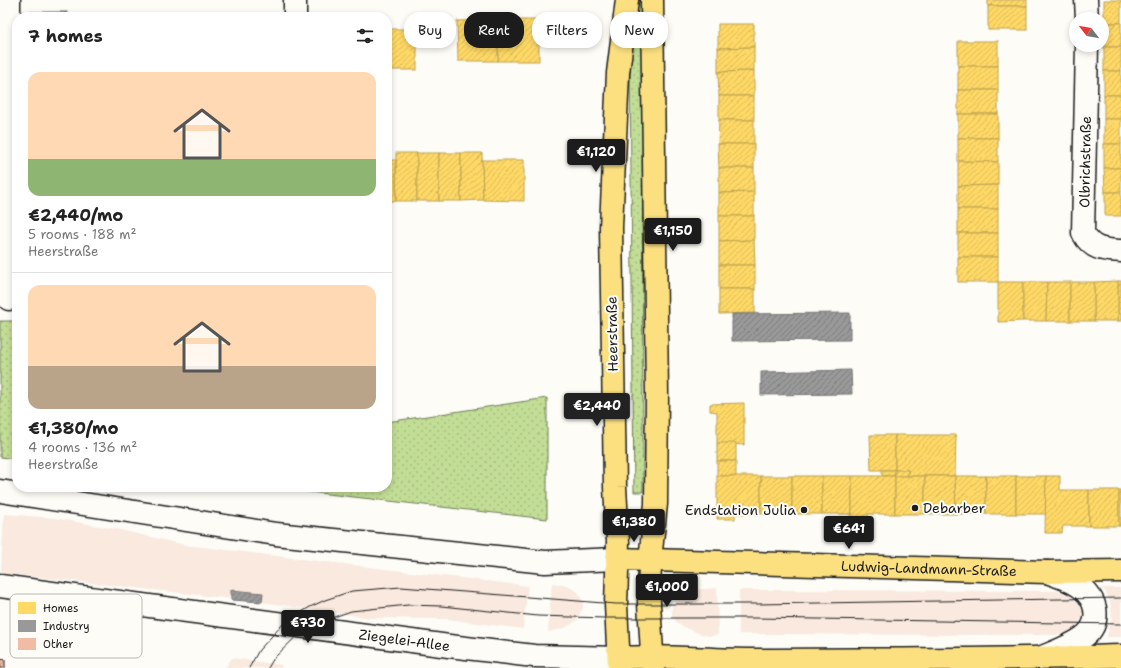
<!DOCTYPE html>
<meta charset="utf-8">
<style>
:root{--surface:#fff;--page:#f2f2f2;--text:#222;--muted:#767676;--line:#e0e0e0;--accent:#1c1c1c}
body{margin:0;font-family:"Shantell Sans",sans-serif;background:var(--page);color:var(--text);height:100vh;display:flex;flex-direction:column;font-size:15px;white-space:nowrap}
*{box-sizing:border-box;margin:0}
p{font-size:13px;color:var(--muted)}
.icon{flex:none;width:22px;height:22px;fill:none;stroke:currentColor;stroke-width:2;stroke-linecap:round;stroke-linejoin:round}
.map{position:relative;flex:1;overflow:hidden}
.drawer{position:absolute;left:12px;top:12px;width:380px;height:480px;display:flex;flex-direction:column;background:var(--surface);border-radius:16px;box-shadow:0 2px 6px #0003}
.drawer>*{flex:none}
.banner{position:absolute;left:404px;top:12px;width:380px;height:36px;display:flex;gap:8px}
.needle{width:26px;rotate:301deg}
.buttons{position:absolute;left:1069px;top:12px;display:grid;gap:8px}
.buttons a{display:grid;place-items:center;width:40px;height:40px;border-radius:50%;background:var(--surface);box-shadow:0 2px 6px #0003;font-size:20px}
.price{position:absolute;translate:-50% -34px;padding:0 9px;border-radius:4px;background:var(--accent);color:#fff;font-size:13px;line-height:26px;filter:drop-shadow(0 1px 2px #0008)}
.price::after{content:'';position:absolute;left:50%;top:24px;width:12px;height:9px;margin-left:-6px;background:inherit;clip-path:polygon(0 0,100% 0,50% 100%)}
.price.current{background:#222;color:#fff}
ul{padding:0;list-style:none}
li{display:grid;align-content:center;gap:8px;height:212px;padding:0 16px}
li+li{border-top:1px solid var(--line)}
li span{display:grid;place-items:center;height:124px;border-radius:12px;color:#555}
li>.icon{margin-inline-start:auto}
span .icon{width:72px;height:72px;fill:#fffc;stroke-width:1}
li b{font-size:17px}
h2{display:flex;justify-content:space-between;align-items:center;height:48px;padding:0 16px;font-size:17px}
.chip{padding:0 14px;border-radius:16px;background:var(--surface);box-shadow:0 2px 6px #0003;font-size:14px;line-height:36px}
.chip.current{background:var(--accent);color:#fff}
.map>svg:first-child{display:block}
</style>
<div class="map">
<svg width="1121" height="668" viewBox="0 0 1121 668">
<defs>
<pattern id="grass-dots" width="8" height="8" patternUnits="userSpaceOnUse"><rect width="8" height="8" fill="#c2dd95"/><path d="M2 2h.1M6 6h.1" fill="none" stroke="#a6bd80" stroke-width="1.8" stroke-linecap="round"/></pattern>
<pattern id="homes-hatch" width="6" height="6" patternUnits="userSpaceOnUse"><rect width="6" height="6" fill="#ffd966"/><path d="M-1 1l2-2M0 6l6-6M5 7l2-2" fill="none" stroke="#daba58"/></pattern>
<pattern id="industry-hatch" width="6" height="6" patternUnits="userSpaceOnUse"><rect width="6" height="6" fill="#999"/><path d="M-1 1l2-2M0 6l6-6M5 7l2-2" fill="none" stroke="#7c7c7c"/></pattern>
<pattern id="building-hatch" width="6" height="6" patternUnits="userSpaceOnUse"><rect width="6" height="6" fill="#f1bca4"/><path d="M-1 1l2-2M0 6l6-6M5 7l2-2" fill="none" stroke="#cea18d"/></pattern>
</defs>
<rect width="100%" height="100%" fill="#fdfcf7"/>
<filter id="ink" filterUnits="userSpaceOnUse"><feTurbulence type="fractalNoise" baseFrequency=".025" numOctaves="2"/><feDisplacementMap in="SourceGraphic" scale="8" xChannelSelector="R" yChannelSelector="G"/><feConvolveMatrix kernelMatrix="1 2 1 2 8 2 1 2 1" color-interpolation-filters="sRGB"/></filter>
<g filter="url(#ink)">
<!-- built -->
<g fill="#f9e9de">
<path d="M 4,514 L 54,518 L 116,529 L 185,545 L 528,586 L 523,629 L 447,619 L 371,618 L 262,602 L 1,573 Z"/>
<path d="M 552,583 L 567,586 L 578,592 L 583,602 L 583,608 L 576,621 L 565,628 L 548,632 Z"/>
<path d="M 717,588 L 718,635 L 709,636 L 701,634 L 688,629 L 677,623 L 672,615 L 672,607 L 676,599 L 692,590 Z"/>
<path d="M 1101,588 L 1121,588 L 1121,637 L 1107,637 L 1112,616 L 1110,602 L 1106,592 Z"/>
<path d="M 739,590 L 1058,591 L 1067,594 L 1078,603 L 1083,610 L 1083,616 L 1074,630 L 1069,633 L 1056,635 L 739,634 Z"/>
<path d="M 232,658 L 282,665 L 281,668 L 225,668 Z"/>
</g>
<!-- grass -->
<g fill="url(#grass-dots)" stroke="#6f7c58">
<path d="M 635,0 L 642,0 L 643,492 L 634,492 L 630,67 Z"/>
<path d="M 0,321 L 17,321 L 17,459 L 0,457 Z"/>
<path d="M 547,398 L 547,519 L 266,487 L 387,487 L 387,422 Z"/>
</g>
<!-- homes -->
<g fill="url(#homes-hatch)" stroke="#bba050">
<rect x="988" y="0" width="39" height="6"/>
<rect x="1104" y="0" width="17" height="23"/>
<rect x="988" y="6" width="39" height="24"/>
<rect x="498" y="20" width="41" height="41"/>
<path d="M 498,20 L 498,61 L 458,61 L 457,21 Z"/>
<rect x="1104" y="23" width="17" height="24"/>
<path d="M 718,24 L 754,24 L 754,47 L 718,48 Z"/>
<rect x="387" y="29" width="30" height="41"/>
<rect x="958" y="41" width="40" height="25"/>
<path d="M 754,47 L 754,71 L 718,72 L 718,48 Z"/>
<rect x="1104" y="47" width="17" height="24"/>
<rect x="958" y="66" width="40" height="24"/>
<path d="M 754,71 L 754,96 L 719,96 L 718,72 Z"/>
<rect x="1104" y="71" width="17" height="24"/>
<rect x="958" y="90" width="40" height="24"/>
<rect x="1104" y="95" width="17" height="24"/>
<rect x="719" y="96" width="35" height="24"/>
<rect x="958" y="114" width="40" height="24"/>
<rect x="1104" y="119" width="17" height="25"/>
<path d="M 719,120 L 754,120 L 754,144 L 718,144 Z"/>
<path d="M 958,138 L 998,138 L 998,162 L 958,161 Z"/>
<path d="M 718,144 L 754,144 L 754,168 L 719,168 Z"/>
<rect x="1104" y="144" width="17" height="24"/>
<rect x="396" y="153" width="21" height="48"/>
<rect x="417" y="153" width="22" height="48"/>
<rect x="439" y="153" width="22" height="48"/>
<path d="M 461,153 L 482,153 L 483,200 L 461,201 Z"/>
<rect x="387" y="160" width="9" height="41"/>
<path d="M 482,160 L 524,160 L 524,201 L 483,200 Z"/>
<path d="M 958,161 L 998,162 L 998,185 L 958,186 Z"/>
<path d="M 719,168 L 754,168 L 754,192 L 719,193 Z"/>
<path d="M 1104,168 L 1121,168 L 1121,192 L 1105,192 Z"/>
<path d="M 998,185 L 998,209 L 958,209 L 958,186 Z"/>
<path d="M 754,192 L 754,216 L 719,216 L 719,193 Z"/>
<rect x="1105" y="192" width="16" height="24"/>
<rect x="958" y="209" width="40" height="24"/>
<path d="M 719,216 L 754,216 L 754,240 L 719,241 Z"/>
<rect x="958" y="233" width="40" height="24"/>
<path d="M 754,240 L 755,265 L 719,265 L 719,241 Z"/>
<rect x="958" y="257" width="40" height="25"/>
<rect x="719" y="265" width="36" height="24"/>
<rect x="1118" y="281" width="3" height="40"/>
<path d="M 1118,281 L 1118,321 L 1094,321 L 1094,282 Z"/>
<path d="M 998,282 L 1023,282 L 1023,321 L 998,322 Z"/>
<path d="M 1023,282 L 1047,282 L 1046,321 L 1023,321 Z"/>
<path d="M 1047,282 L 1070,282 L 1070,321 L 1046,321 Z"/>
<rect x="1070" y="282" width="24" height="39"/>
<path d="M 719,289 L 755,289 L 755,313 L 719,314 Z"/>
<path d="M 744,403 L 744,445 L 717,443 L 717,412 L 710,411 L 710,404 Z"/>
<path d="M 870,435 L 895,435 L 895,470 L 871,470 Z"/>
<path d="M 895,435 L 956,435 L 955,476 L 908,476 L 908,470 L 895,470 Z"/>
<rect x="717" y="443" width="19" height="18"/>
<rect x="717" y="461" width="19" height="15"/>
<rect x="882" y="470" width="13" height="6"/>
<rect x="895" y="470" width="13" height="6"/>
<path d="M 717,476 L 761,476 L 761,514 L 735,514 L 735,519 L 717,519 Z"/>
<rect x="761" y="476" width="31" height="38"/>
<rect x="792" y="476" width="30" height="38"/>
<rect x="822" y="476" width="30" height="38"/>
<path d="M 852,476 L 895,476 L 895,514 L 868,514 L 868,519 L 850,518 L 850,514 L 852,514 Z"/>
<rect x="895" y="476" width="30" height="38"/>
<path d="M 925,476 L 955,476 L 956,514 L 925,514 Z"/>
<path d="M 955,476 L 986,476 L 986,514 L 956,514 Z"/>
<rect x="986" y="476" width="30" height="38"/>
<rect x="1016" y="476" width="30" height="38"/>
<path d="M 1046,476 L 1060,476 L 1060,490 L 1089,490 L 1089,526 L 1063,526 L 1062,533 L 1045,533 Z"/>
<rect x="1089" y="490" width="30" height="36"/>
<rect x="1119" y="490" width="2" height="36"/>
</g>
<!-- industry -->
<g fill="url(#industry-hatch)" stroke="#747474">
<rect x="22" y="12" width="45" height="5"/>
<path d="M 850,313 L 850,340 L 732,341 L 732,314 Z"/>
<path d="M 851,370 L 852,394 L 761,395 L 761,372 Z"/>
<path d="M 231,590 L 263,593 L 262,602 L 231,600 Z"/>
</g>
<!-- building -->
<path fill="url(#building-hatch)" stroke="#1c1c1c" d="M 5,659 L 5,668 L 0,668 L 0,660 Z"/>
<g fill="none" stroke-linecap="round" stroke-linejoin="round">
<defs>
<g id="minor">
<path d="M 9,0 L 9,299"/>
<path d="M 1086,0 L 1087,19"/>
<path d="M 295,17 L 295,0"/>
<path d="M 1087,45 L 1083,233 C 1092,250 1104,250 1121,251"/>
<path d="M 0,491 L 276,534 L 545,562 L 617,559"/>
<path id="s1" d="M 0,586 L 449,646 L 534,656 L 619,658"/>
<path d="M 1040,658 C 1054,652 1069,647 1082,638 C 1099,627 1100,606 1085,591 C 1076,581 1060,577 1047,572"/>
</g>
<g id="major">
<path d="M 652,0 L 657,395 L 656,504 L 650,560 L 649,604 L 653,668"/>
<path id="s2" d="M 617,559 L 1047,572 L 1121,571"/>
<path d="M 619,658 C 664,655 708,660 752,660 C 875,659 998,660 1121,656"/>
<path d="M 619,668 L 616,604 L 618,542 L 615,487 L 611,227 L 618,73 L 627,0"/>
</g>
</defs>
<!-- minor casing -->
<use href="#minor" stroke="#1c1c1c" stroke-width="25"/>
<!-- major casing -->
<use href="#major" stroke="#1c1c1c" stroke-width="25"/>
<!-- minor -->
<use href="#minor" stroke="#fdfcf7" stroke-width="22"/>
<!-- major -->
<use href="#major" stroke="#fce080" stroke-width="22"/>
<!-- tram -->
<g stroke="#1c1c1c" stroke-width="1">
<path d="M 249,668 L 259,650 L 284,623 L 310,607 L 325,600 L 352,591 L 401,587 L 616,604 L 757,604 L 1121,598"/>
<path d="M 268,668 L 274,658 L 306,627 L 351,611 L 408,605 L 441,606 L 538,616 L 605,618 L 756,618 L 1121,624"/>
</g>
</g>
</g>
<!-- markers -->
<g fill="#1c1c1c" stroke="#fdfcf7" stroke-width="1.5">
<circle cx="915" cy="508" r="4"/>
<circle cx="804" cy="510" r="4"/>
</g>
<g text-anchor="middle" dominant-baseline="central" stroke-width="4" stroke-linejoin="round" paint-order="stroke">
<!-- street labels -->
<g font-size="14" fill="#1c1c1c" stroke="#fdfcf7">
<text transform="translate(1085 162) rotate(-89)">Olbrichstraße</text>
<text transform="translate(612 334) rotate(-91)">Heerstraße</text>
<text stroke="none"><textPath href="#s2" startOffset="312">Ludwig-Landmann-Straße</textPath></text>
<text stroke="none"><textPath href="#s1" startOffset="408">Ziegelei-Allee</textPath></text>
</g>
<!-- poi labels -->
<g font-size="14" fill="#1c1c1c" stroke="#fdfcf7" text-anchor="start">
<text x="923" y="508">Debarber</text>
<text x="796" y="510" text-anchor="end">Endstation Julia</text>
</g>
</g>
<!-- legend -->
<rect x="10" y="594" width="132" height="64" rx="6" fill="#fdfcf7" stroke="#bab9b5" stroke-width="1"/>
<rect x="18" y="602" width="18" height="12" fill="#ffd966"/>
<rect x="18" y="620" width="18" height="12" fill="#999"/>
<rect x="18" y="638" width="18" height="12" fill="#f1bca4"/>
<g font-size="11" fill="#1c1c1c">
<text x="43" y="612">Homes</text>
<text x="43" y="630">Industry</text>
<text x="43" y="648">Other</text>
</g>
</svg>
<div class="buttons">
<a><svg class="needle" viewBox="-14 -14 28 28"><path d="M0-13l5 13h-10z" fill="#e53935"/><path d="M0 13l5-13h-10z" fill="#767676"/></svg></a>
</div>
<b class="price" style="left:596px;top:173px">€1,120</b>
<b class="price" style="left:673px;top:252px">€1,150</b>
<b class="price current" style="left:597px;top:427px">€2,440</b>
<b class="price" style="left:634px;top:543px">€1,380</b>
<b class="price" style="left:849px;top:550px">€641</b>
<b class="price" style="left:667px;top:608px">€1,000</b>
<b class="price" style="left:308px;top:644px">€730</b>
<div class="banner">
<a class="chip">Buy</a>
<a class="chip current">Rent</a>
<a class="chip">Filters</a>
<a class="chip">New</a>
</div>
<section class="drawer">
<h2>7 homes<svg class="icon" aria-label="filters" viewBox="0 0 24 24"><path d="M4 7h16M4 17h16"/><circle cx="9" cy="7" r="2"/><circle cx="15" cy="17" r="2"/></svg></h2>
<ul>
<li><span style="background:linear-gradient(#ffd9b3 70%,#8fb573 0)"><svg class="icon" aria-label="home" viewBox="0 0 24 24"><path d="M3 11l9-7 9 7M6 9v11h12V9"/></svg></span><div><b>€2,440/mo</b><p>5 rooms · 188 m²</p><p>Heerstraße</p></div></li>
<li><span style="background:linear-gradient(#ffd9b3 65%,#b9a48a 0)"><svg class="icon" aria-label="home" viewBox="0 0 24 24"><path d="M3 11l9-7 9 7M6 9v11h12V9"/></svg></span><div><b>€1,380/mo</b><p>4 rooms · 136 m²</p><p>Heerstraße</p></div></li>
</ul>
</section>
</div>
